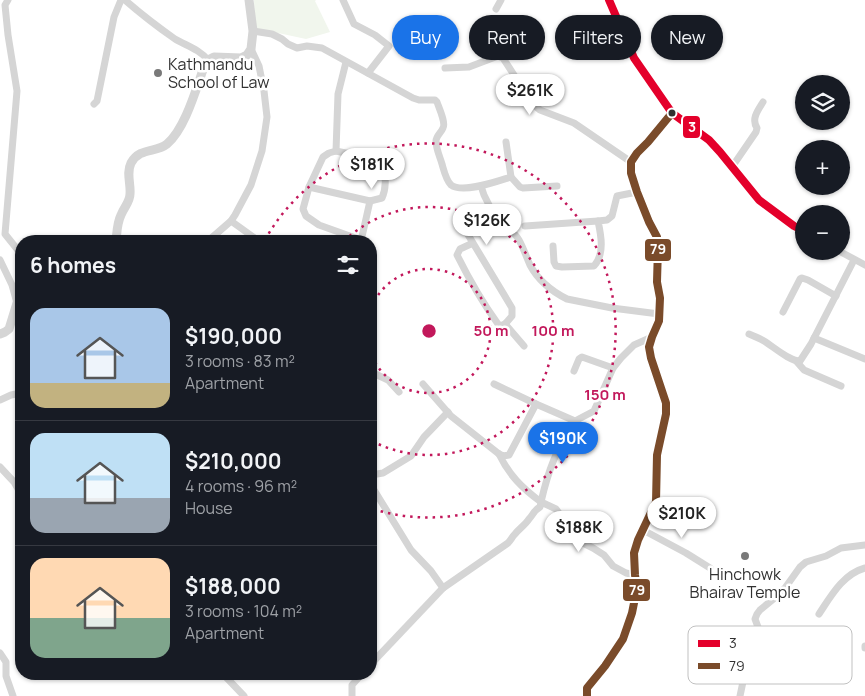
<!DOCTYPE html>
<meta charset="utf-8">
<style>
:root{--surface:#171b24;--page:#242831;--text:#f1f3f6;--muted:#9ea1a6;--line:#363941;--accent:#1a73e8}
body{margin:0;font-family:Manrope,sans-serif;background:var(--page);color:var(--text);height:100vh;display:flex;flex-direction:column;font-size:19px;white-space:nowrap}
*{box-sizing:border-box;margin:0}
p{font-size:16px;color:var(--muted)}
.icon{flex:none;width:28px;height:28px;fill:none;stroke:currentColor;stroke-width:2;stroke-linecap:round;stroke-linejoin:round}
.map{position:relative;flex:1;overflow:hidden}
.side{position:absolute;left:15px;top:235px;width:362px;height:445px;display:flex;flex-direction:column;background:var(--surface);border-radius:20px;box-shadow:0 1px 4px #0004}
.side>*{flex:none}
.hud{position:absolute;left:392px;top:15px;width:398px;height:45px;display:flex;gap:10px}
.buttons{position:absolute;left:795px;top:75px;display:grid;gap:10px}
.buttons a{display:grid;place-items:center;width:55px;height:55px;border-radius:50%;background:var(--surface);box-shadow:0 1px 4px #0004;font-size:25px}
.price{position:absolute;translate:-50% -42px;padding:0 11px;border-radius:18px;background:#fff;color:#222;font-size:16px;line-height:32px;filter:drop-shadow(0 1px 2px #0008)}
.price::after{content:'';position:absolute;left:50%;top:30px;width:15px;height:11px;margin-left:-8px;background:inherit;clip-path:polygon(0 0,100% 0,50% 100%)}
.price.selected{background:var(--accent);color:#fff}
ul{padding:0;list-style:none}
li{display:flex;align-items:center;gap:15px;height:125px;padding:0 15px}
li+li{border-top:1px solid var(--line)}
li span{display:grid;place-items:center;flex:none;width:140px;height:100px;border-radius:15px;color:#555}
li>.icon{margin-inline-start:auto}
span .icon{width:60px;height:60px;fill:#fffc;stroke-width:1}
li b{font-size:21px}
h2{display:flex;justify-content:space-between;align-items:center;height:60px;padding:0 15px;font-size:21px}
.tag{padding:0 18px;border-radius:22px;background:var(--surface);box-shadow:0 1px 4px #0004;font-size:18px;line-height:45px}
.tag.selected{background:var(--accent);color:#fff}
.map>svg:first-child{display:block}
</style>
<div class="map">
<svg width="865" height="696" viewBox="0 0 865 696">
<rect width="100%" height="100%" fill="#fff"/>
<!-- green -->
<path fill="#f1f6ed" d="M 254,0 L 316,0 L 315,1 L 330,32 L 306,39 L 255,28 Z"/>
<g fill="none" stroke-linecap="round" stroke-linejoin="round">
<!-- minor -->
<g stroke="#d5d5d5" stroke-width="7">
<path d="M 8,0 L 5,5 L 8,35 L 17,91 L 5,234 L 21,254"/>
<path d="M 125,0 C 141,14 158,27 175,39 C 187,46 199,49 208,60"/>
<path d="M 343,0 L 354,24 L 375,35 L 389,46 L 368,73"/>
<path d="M 496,9 L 501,0"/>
<path d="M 253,31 L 272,34 L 282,39 L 288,44 L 297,48 L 307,46 L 322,48 L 413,98 L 419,100 L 435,100 L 437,102 C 439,108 446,123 443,128 C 441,133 436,136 436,141 C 436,149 440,157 442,164 C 444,171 446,180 451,185 C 463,194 498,181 511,177 L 520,187 L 523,188 L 557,186"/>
<path d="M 346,62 L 338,94 L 336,151 L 329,153 L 323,157 L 309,187 L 303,209 L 306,216 L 319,225 L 361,240"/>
<path d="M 445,68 L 469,67 L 498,56 L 503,58 L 532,103 L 540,110 L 574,123 L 631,162"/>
<path d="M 94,104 L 97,101 L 114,17 L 121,0"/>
<path d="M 672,113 L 709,140 L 720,152 L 759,200 L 794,226 L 804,231"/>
<path d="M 506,142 L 511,177"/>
<path d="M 732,167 L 756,132 L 757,128 C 751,119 758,110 763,102"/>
<path d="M 309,187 L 370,201 L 382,198 C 387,187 386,176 383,163 L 378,160 L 336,151"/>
<path d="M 494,215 C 502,223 513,230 519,240 C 523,247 526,256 530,265 C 538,280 551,291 567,299 L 612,308 L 659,314"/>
<path d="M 231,221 L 256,239"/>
<path d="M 525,226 L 598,221"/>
<path d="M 208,241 L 231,221 L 235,215 L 251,185 L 262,151 L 267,117 L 264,91 L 259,66 L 251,49"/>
<path d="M 361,241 L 370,201"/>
<path d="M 473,243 L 460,249 L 457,255 C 469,279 482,302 498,324 L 500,326 L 505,324 L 512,316 L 512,308 L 467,233 L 468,230 L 494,215 L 484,195 L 481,186"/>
<path d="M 553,246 L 554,262 L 556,266 L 562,267 L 594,266 C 605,254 601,235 598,221 L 607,220 L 612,216 L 617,196 L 637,192"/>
<path d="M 839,251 L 865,265"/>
<path d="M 0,260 L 12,285 L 17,303"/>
<path d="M 783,312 L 800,279 L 802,278 L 808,280 L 836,296"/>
<path d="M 505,324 L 524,346"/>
<path d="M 749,334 C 754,336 759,338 764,341 C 774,347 789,361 800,361 L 811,344 L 854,260"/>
<path d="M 814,338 L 865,359"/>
<path d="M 797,362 L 804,370 L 841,386"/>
<path d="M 574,371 L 579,359 L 582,357 L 613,368"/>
<path d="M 371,372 L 388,380 L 399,392"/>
<path d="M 423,384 L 451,416 L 499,454 L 503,456 L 509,455 L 536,404"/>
<path d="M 494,384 L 536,404 L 575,421 L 594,411 L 613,368 L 621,358 L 634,345 L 652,337"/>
<path d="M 0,400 L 11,395 L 21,393"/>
<path d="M 575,421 C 557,447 548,471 541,502 L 556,509 L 561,516 L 563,527 L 581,542 L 593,548 L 604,555 L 613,566 L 626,573 L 635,575"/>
<path d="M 0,467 L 14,482 L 21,494"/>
<path d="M 371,475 L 383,473 L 411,456 L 424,437 L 448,412"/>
<path d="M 371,485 L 411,550 L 431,571 L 443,588 L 508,543 C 511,540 512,537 515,534 C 519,529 525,525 529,519 C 533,515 534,510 540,507 L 541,502 C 522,488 509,475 499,454"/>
<path d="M 643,530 L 686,553 L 710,568"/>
<path d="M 819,614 C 831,596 843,574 865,568"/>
<path d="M 865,646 L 865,648"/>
<path d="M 0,653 L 6,662 L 6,676 L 13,696"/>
<path d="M 371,664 L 443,588"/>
<path d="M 223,674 L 244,696"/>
<path d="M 352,696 L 352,685 L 362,674"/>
<path d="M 740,696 L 748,658 L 759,633 L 758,627 L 755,619 L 757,614 L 760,610 L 777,596 L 785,588 L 800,567 L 806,562 L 826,556 L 841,548 L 865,545"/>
</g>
<!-- tertiary -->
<g stroke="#d5d5d5" stroke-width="9">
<path d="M 116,241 C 117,232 117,223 121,215 C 124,207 130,202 130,194 C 131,184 126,173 131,163 C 140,147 156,153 167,144 C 185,129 196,89 204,67 L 208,60 L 214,57 L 241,58 L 247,55 L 251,49 L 253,31 L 249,0"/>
<path d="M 0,334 L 5,332 L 9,329 L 21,290"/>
<path d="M 587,696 L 587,688 L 605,666 L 623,639 L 632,613 L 637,588 L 635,575 L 634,553 L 638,540 L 656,502 L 657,455 L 666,414 L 666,403 L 651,358 L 649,347 L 652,337 L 659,321 L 660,298 L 657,282 L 658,247 L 657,237 L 649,222 L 637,192 L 631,173 L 631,162 L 637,153 L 648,142 L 672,113 L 634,58 L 609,0"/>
</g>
<defs>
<path id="bus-1" d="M 609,0 L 634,58 L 672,113 L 709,140 L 720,152 L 759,200 L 794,226 L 804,231"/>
<path id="bus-2" d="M 587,696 L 587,688 L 605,666 L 623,639 L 632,613 L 637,588 L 635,575 L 634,553 L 638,540 L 656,502 L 657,455 L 666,414 L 666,403 L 651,358 L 649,347 L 652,337 L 659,321 L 660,298 L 657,282 L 658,247 L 657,237 L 649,222 L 637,192 L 631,173 L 631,162 L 637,153 L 648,142 L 672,113"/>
</defs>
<!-- bus-1 casing -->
<use href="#bus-1" stroke="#fff" stroke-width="11"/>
<!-- bus-2 casing -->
<use href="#bus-2" stroke="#fff" stroke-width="11"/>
<!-- bus-1 -->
<use href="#bus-1" stroke="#e4002b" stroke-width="8"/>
<!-- bus-2 -->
<use href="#bus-2" stroke="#7a4b2a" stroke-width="8"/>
</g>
<!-- distance rings -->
<g fill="none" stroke="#c2185b" stroke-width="2.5" stroke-dasharray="2.5 5">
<path d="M371 308A62 62 0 1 1 371 354"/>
<path d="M344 241A124 124 0 1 1 372 441"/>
<path d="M265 240A187 187 0 1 1 373 509"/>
</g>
<!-- markers -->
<g fill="#797979" stroke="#fff" stroke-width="2">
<circle cx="158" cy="73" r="5"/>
<circle cx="745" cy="556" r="5"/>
</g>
<circle fill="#313131" stroke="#fff" stroke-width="2" cx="672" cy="113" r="4.5"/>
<g text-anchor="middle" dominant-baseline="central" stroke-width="5" stroke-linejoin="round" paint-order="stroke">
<!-- poi labels -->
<g font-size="16" fill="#313131" stroke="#fff" text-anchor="start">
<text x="168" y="64">Kathmandu<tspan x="168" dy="18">School of Law</tspan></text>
<text x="745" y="574" text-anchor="middle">Hinchowk<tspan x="745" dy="18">Bhairav Temple</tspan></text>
</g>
</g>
<!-- legend -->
<rect x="688" y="626" width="164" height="58" rx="8" fill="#fff" stroke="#c1c1c1" stroke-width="1"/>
<rect x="698" y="640" width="22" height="7" fill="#e4002b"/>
<rect x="698" y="663" width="22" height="6" fill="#7a4b2a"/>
<g font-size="14" fill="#313131">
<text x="729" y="648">3</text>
<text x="729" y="671">79</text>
</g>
<circle cx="429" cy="331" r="8" fill="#c2185b" stroke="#fff" stroke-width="2.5"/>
<g font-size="15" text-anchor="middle" font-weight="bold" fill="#c2185b" stroke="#fff" stroke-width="5" stroke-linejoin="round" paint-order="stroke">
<text x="491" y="336">50 m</text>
<text x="553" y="336">100 m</text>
<text x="605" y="400">150 m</text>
</g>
<g stroke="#fff" stroke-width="2">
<rect x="682" y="115" width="19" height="24" rx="5" fill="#e4002b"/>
<rect x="644" y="238" width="28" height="24" rx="5" fill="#7a4b2a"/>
<rect x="622" y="578" width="29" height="24" rx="5" fill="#7a4b2a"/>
</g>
<g font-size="14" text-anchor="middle" font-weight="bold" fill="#fff">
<text x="692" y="132">3</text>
<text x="658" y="254">79</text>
<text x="637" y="595">79</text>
</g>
</svg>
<div class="buttons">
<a><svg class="icon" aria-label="layers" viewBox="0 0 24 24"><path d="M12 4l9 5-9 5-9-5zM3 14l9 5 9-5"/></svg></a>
<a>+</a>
<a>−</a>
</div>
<b class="price" style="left:530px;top:116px">$261K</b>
<b class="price" style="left:372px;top:190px">$181K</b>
<b class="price" style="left:487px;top:246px">$126K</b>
<b class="price selected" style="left:563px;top:464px">$190K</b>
<b class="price" style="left:682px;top:539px">$210K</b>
<b class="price" style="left:579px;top:553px">$188K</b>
<div class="hud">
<a class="tag selected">Buy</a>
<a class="tag">Rent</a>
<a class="tag">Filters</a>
<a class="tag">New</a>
</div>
<section class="side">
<h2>6 homes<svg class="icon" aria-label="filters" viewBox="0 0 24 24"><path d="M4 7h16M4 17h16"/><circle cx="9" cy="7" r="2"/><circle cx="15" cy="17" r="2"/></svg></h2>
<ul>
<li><span style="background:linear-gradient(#a9c7e8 75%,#c2b280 0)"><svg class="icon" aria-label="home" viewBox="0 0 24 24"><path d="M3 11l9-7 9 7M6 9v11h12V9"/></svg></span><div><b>$190,000</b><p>3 rooms · 83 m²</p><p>Apartment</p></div></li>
<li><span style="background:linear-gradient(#bfe0f5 65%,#9aa5b1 0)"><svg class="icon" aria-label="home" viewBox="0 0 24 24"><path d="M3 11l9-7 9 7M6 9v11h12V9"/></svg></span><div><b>$210,000</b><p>4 rooms · 96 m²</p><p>House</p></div></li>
<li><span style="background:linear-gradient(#ffd9b3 60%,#7fa58c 0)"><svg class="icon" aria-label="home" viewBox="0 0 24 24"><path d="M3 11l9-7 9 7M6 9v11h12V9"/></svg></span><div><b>$188,000</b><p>3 rooms · 104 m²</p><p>Apartment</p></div></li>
</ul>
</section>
</div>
